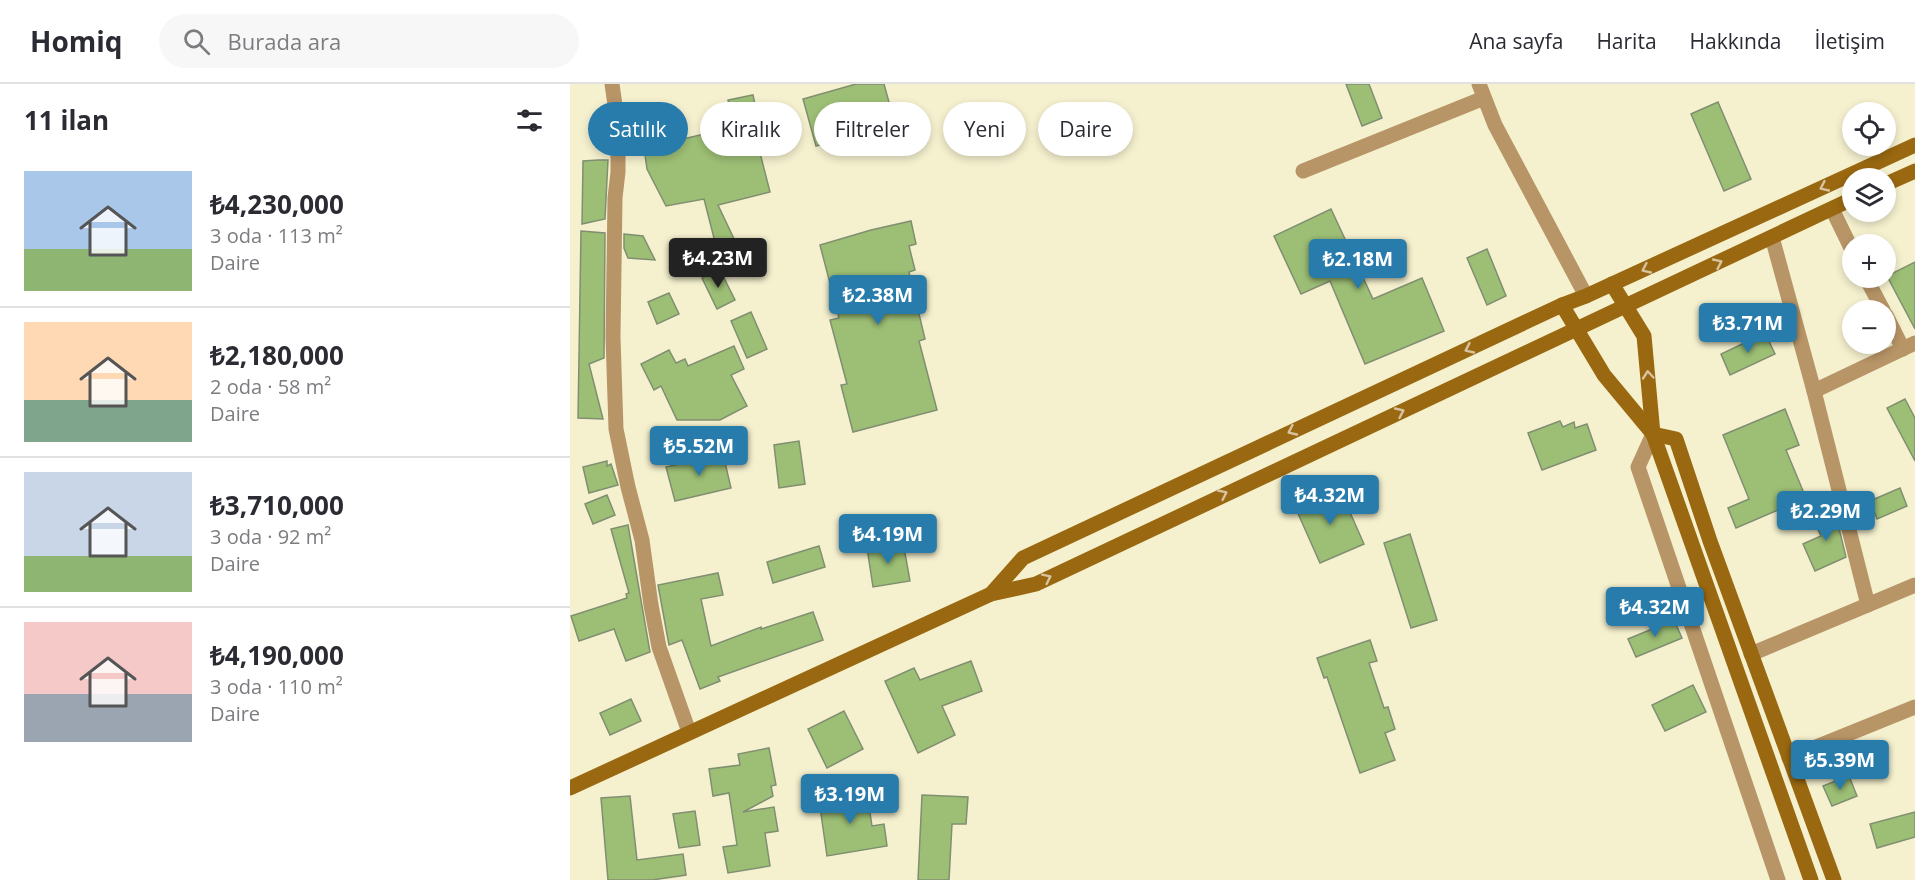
<!DOCTYPE html>
<html lang="tr">
<meta charset="utf-8">
<style>
:root{--surface:#fff;--page:#f7f7f7;--text:#2b2b33;--muted:#7c7c81;--line:#e1e1e2;--accent:#287cac}
body{margin:0;font-family:"Open Sans",sans-serif;background:var(--page);color:var(--text);height:100vh;display:flex;flex-direction:column;font-size:22px;white-space:nowrap}
*{box-sizing:border-box;margin:0}
p{font-size:20px;color:var(--muted)}
.icon{flex:none;width:33px;height:33px;fill:none;stroke:currentColor;stroke-width:2;stroke-linecap:round;stroke-linejoin:round}
.map{position:relative;flex:1;overflow:hidden}
.panel{display:flex;flex-direction:column;background:var(--surface);width:570px}
.panel>*{flex:none}
.guide{position:absolute;left:18px;top:18px;width:570px;height:54px;display:flex;gap:12px}
.fabs{position:absolute;left:1272px;top:18px;display:grid;gap:12px}
.fabs a{display:grid;place-items:center;width:54px;height:54px;border-radius:50%;background:var(--surface);box-shadow:0 3px 9px #0003;font-size:30px}
.price{position:absolute;translate:-50% -51px;padding:0 14px;border-radius:6px;background:var(--accent);color:#fff;font-size:20px;line-height:39px;filter:drop-shadow(0 2px 3px #0008)}
.price::after{content:'';position:absolute;left:50%;top:36px;width:18px;height:14px;margin-left:-9px;background:inherit;clip-path:polygon(0 0,100% 0,50% 100%)}
.price.selected{background:#222;color:#fff}
ul{padding:0;list-style:none}
li{display:flex;align-items:center;gap:18px;height:150px;padding:0 24px}
li+li{border-top:2px solid var(--line)}
li span{display:grid;place-items:center;flex:none;width:168px;height:120px;border-radius:0px;color:#555}
li>.icon{margin-inline-start:auto}
span .icon{width:72px;height:72px;fill:#fffc;stroke-width:1}
li b{font-size:26px}
h2{display:flex;justify-content:space-between;align-items:center;height:72px;padding:0 24px;font-size:26px}
.tag{padding:0 21px;border-radius:27px;background:var(--surface);box-shadow:0 3px 9px #0003;font-size:21px;line-height:54px}
.tag.selected{background:var(--accent);color:#fff}
header{display:flex;align-items:center;gap:36px;box-sizing:border-box;height:84px;padding:0 30px;background:var(--surface);border-bottom:2px solid var(--line)}
header strong{font-size:28px}
nav{display:flex;gap:33px;margin-inline-start:auto;font-size:21px}
.search{width:420px;height:54px;background:var(--page);display:flex;align-items:center;gap:15px;box-sizing:border-box;padding:0 21px;border-radius:33px;color:var(--muted);font-size:22px}
main{display:flex;flex:1;min-height:0}
.map>svg:first-child{display:block}
</style>
<header>
<strong>Homiq</strong>
<div class="search"><svg class="icon" aria-label="search" viewBox="0 0 24 24"><circle cx="10" cy="10" r="6"/><path d="M15 15l6 6"/></svg>Burada ara</div>
<nav><a>Ana sayfa</a><a>Harita</a><a>Hakkında</a><a>İletişim</a></nav>
</header>
<main>
<section class="panel">
<h2>11 ilan<svg class="icon" aria-label="filters" viewBox="0 0 24 24"><path d="M4 7h16M4 17h16"/><circle cx="9" cy="7" r="2"/><circle cx="15" cy="17" r="2"/></svg></h2>
<ul>
<li><span style="background:linear-gradient(#a9c7e8 65%,#8fb573 0)"><svg class="icon" aria-label="home" viewBox="0 0 24 24"><path d="M3 11l9-7 9 7M6 9v11h12V9"/></svg></span><div><b>₺4,230,000</b><p>3 oda · 113 m²</p><p>Daire</p></div></li>
<li><span style="background:linear-gradient(#ffd9b3 65%,#7fa58c 0)"><svg class="icon" aria-label="home" viewBox="0 0 24 24"><path d="M3 11l9-7 9 7M6 9v11h12V9"/></svg></span><div><b>₺2,180,000</b><p>2 oda · 58 m²</p><p>Daire</p></div></li>
<li><span style="background:linear-gradient(#c9d6e8 70%,#8fb573 0)"><svg class="icon" aria-label="home" viewBox="0 0 24 24"><path d="M3 11l9-7 9 7M6 9v11h12V9"/></svg></span><div><b>₺3,710,000</b><p>3 oda · 92 m²</p><p>Daire</p></div></li>
<li><span style="background:linear-gradient(#f6c9c9 60%,#9aa5b1 0)"><svg class="icon" aria-label="home" viewBox="0 0 24 24"><path d="M3 11l9-7 9 7M6 9v11h12V9"/></svg></span><div><b>₺4,190,000</b><p>3 oda · 110 m²</p><p>Daire</p></div></li>
</ul>
</section>
<div class="map">
<svg width="1345" height="796" viewBox="0 0 1345 796">
<rect width="100%" height="100%" fill="#f5f1cf"/>
<!-- building -->
<g fill="#9dbf75" stroke="#808e71" stroke-width="1.5">
<path d="M 286,0 L 314,0 L 325,40 L 246,62 L 233,15 Z"/>
<path d="M 776,0 L 799,0 L 812,34 L 792,42 Z"/>
<path d="M 183,11 L 194,64 L 189,65 L 200,108 L 148,121 L 166,159 L 178,160 L 134,180 L 125,180 L 112,155 L 145,158 L 134,115 L 96,122 L 77,85 L 75,71 L 92,69 L 87,36 L 110,33 L 113,55 L 164,43 L 158,16 Z"/>
<path d="M 1148,18 L 1181,95 L 1154,107 L 1121,30 Z"/>
<path d="M 28,76 L 38,76 L 35,135 L 12,140 L 13,77 Z"/>
<path d="M 761,125 L 803,215 L 852,194 L 874,247 L 795,280 L 760,197 L 731,210 L 704,152 Z"/>
<path d="M 341,137 L 346,160 L 339,162 L 345,186 L 339,188 L 355,255 L 349,257 L 367,326 L 283,348 L 271,301 L 277,300 L 260,236 L 269,234 L 250,161 L 301,146 Z"/>
<path d="M 11,147 L 35,149 L 34,274 L 19,280 L 33,335 L 8,334 Z"/>
<path d="M 54,150 L 73,152 L 85,176 L 58,174 L 54,164 Z"/>
<path d="M 917,165 L 936,212 L 917,221 L 897,174 Z"/>
<path d="M 1345,178 L 1345,245 L 1317,192 Z"/>
<path d="M 150,186 L 165,216 L 147,225 L 132,194 Z"/>
<path d="M 99,209 L 109,230 L 87,240 L 78,218 Z"/>
<path d="M 181,228 L 197,265 L 177,274 L 161,237 Z"/>
<path d="M 1195,249 L 1205,270 L 1160,291 L 1151,270 Z"/>
<path d="M 164,262 L 174,285 L 161,291 L 177,322 L 150,336 L 107,336 L 91,302 L 84,306 L 71,280 L 99,266 L 106,279 L 115,275 L 118,282 Z"/>
<path d="M 1335,315 L 1345,334 L 1345,377 L 1317,324 Z"/>
<path d="M 1215,325 L 1229,361 L 1216,366 L 1236,414 L 1166,444 L 1158,424 L 1179,415 L 1153,351 Z"/>
<path d="M 990,337 L 993,343 L 1004,338 L 1005,344 L 1017,340 L 1026,366 L 972,386 L 958,349 Z"/>
<path d="M 229,357 L 235,400 L 209,404 L 204,361 Z"/>
<path d="M 153,370 L 161,404 L 105,417 L 96,383 Z"/>
<path d="M 37,377 L 37,382 L 41,380 L 48,401 L 19,409 L 13,383 Z"/>
<path d="M 1330,404 L 1337,422 L 1307,435 L 1300,417 Z"/>
<path d="M 770,406 L 794,460 L 750,479 L 726,425 Z"/>
<path d="M 37,411 L 45,431 L 23,440 L 15,420 Z"/>
<path d="M 1262,425 L 1267,436 L 1276,473 L 1245,487 L 1233,460 L 1251,452 L 1242,433 Z"/>
<path d="M 58,441 L 80,568 L 56,577 L 44,545 L 9,557 L 1,532 L 57,514 L 56,510 L 59,509 L 41,445 Z"/>
<path d="M 840,450 L 867,536 L 841,544 L 814,459 Z"/>
<path d="M 333,458 L 340,497 L 303,503 L 297,464 Z"/>
<path d="M 249,462 L 255,483 L 203,499 L 197,478 Z"/>
<path d="M 148,489 L 153,511 L 131,515 L 141,562 L 191,543 L 191,545 L 243,528 L 253,556 L 148,593 L 150,597 L 130,605 L 112,556 L 99,561 L 88,501 Z"/>
<path d="M 1104,536 L 1112,554 L 1066,573 L 1058,555 Z"/>
<path d="M 800,556 L 807,577 L 799,579 L 814,624 L 818,623 L 825,645 L 815,649 L 825,676 L 790,689 L 757,593 L 754,594 L 747,574 Z"/>
<path d="M 401,577 L 412,607 L 372,622 L 385,651 L 348,669 L 315,597 L 344,584 L 350,596 Z"/>
<path d="M 1123,601 L 1136,628 L 1095,647 L 1082,621 Z"/>
<path d="M 61,615 L 71,637 L 40,651 L 30,629 Z"/>
<path d="M 274,627 L 293,665 L 257,684 L 238,645 Z"/>
<path d="M 199,664 L 206,701 L 201,702 L 203,712 L 173,728 L 204,723 L 208,747 L 195,749 L 200,782 L 158,789 L 153,763 L 167,761 L 159,709 L 143,712 L 139,685 L 170,681 L 168,670 Z"/>
<path d="M 1279,692 L 1287,712 L 1262,722 L 1253,702 Z"/>
<path d="M 297,709 L 302,742 L 314,740 L 317,762 L 257,772 L 249,716 Z"/>
<path d="M 352,711 L 398,713 L 396,740 L 382,740 L 379,796 L 348,796 Z"/>
<path d="M 60,712 L 67,776 L 113,770 L 116,791 L 82,796 L 38,796 L 31,714 Z"/>
<path d="M 125,727 L 130,761 L 109,764 L 103,730 Z"/>
<path d="M 1345,728 L 1345,753 L 1307,764 L 1300,740 Z"/>
</g>
<g fill="none" stroke-linecap="round" stroke-linejoin="round">
<!-- street -->
<g stroke="#b89567" stroke-width="15">
<path d="M 42,0 L 48,42 L 48,88 L 45,114 L 43,253 L 46,345 L 58,403 L 72,456 L 81,521 L 89,563 L 119,648"/>
<path d="M 909,0 L 925,41 L 1016,212"/>
<path d="M 733,87 L 914,14"/>
<path d="M 1262,125 L 1282,166"/>
<path d="M 1202,153 L 1244,307 L 1298,521"/>
<path d="M 1296,194 L 1313,226"/>
<path d="M 1316,231 L 1333,265"/>
<path d="M 1244,307 L 1345,259"/>
<path d="M 1083,350 L 1068,383 L 1208,796"/>
<path d="M 1181,570 L 1345,501"/>
<path d="M 1219,674 L 1345,623"/>
</g>
<!-- secondary -->
<g stroke="#9a6810" stroke-width="15">
<path d="M 1316,100 L 1345,87"/>
<path d="M 1042,200 L 1074,252 L 1083,350 L 1241,796"/>
<path d="M 992,221 L 1034,291 L 1083,350 L 1106,355 L 1140,457 L 1264,796"/>
<path d="M 421,510 L 453,474 L 992,221 L 1016,212 L 1345,61"/>
<path d="M 0,704 L 421,510 L 466,500 L 1282,115"/>
</g>
</g>
<!-- one-way arrows -->
<defs><path id="oneway-chevron" d="M-2-3.5L2.5 0L-2 3.5" fill="none" stroke-width="1.6" stroke-linecap="round" stroke-linejoin="round" transform="scale(1.5)"/></defs>
<g stroke="#d7c39f">
<use href="#oneway-chevron" transform="translate(1254 103) rotate(155)"/>
<use href="#oneway-chevron" transform="translate(1148 179) rotate(-25)"/>
<use href="#oneway-chevron" transform="translate(1076 185) rotate(155)"/>
<use href="#oneway-chevron" transform="translate(899 265) rotate(155)"/>
<use href="#oneway-chevron" transform="translate(1078 291) rotate(-95)"/>
<use href="#oneway-chevron" transform="translate(830 328) rotate(-25)"/>
<use href="#oneway-chevron" transform="translate(722 347) rotate(155)"/>
<use href="#oneway-chevron" transform="translate(653 410) rotate(-25)"/>
<use href="#oneway-chevron" transform="translate(477 494) rotate(-26)"/>
</g>
</svg>
<div class="fabs">
<a><svg class="icon" aria-label="locate" viewBox="0 0 24 24"><circle cx="12" cy="12" r="6"/><path d="M12 2v4M12 18v4M2 12h4M18 12h4"/></svg></a>
<a><svg class="icon" aria-label="layers" viewBox="0 0 24 24"><path d="M12 4l9 5-9 5-9-5zM3 14l9 5 9-5"/></svg></a>
<a>+</a>
<a>−</a>
</div>
<b class="price selected" style="left:148px;top:205px">₺4.23M</b>
<b class="price" style="left:788px;top:206px">₺2.18M</b>
<b class="price" style="left:308px;top:242px">₺2.38M</b>
<b class="price" style="left:1178px;top:270px">₺3.71M</b>
<b class="price" style="left:129px;top:393px">₺5.52M</b>
<b class="price" style="left:760px;top:442px">₺4.32M</b>
<b class="price" style="left:1256px;top:458px">₺2.29M</b>
<b class="price" style="left:318px;top:481px">₺4.19M</b>
<b class="price" style="left:1085px;top:554px">₺4.32M</b>
<b class="price" style="left:1270px;top:707px">₺5.39M</b>
<b class="price" style="left:280px;top:741px">₺3.19M</b>
<div class="guide">
<a class="tag selected">Satılık</a>
<a class="tag">Kiralık</a>
<a class="tag">Filtreler</a>
<a class="tag">Yeni</a>
<a class="tag">Daire</a>
</div>
</div>
</main>
